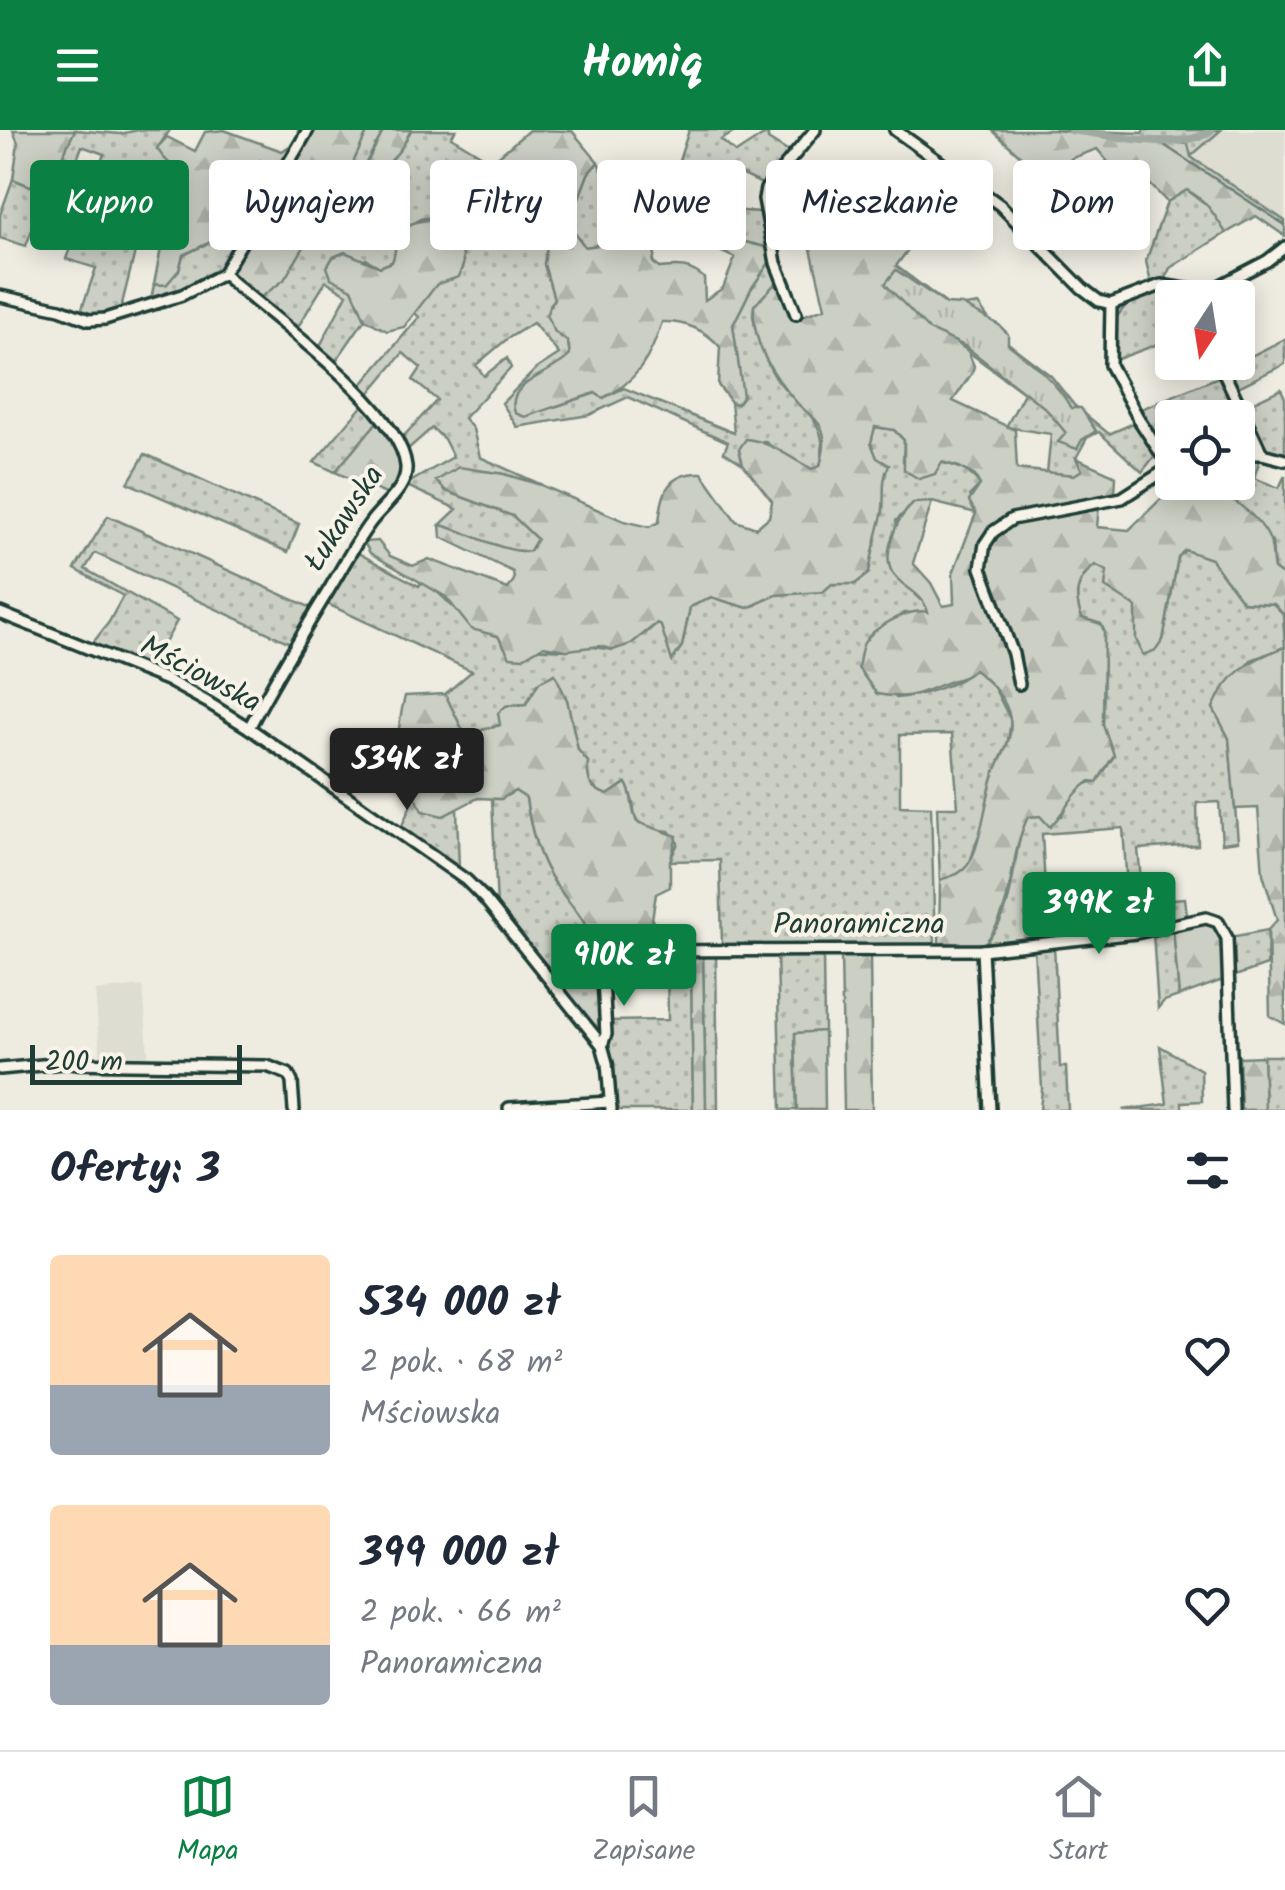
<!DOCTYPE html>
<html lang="pl">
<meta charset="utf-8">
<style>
:root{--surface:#fff;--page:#f6f6f7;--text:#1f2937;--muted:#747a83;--line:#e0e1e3;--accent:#0b8043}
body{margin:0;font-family:Kalam,sans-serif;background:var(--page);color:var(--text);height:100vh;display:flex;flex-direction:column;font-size:38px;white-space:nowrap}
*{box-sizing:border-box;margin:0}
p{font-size:32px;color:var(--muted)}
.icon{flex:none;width:55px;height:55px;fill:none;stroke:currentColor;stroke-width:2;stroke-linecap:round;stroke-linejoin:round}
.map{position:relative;height:980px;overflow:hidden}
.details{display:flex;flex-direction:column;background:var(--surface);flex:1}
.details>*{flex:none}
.hud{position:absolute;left:30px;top:30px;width:1225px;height:90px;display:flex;gap:20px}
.needle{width:65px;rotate:192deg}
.buttons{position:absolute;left:1155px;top:150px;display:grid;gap:20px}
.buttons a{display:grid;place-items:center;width:100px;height:100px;border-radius:10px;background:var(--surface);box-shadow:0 5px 25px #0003;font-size:50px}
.scale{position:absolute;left:30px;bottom:25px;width:212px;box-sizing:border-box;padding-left:10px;border:5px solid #1f3d34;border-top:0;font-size:28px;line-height:35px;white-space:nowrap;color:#1f3d34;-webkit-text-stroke:8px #f7f3e8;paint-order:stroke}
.price{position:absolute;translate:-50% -85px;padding:0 22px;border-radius:10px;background:var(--accent);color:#fff;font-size:32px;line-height:65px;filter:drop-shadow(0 2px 5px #0008)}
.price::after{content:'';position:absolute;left:50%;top:60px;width:30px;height:22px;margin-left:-15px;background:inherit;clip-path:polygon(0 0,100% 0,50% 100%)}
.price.selected{background:#222;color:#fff}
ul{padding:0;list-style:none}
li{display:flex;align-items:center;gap:30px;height:250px;padding:0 50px}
li span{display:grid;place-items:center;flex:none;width:280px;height:200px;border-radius:10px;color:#555}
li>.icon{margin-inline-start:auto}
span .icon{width:120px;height:120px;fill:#fffc;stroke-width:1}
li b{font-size:42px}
h2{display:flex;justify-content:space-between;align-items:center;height:120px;padding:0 50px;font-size:42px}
.pill{padding:0 35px;border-radius:10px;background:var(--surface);box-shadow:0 5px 25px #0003;font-size:35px;line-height:90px}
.pill.selected{background:var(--accent);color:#fff}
header{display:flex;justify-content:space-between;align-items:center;height:130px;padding:0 50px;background:var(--accent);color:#fff;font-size:45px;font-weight:600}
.tab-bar{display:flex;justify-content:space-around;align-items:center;height:140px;border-top:2px solid var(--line);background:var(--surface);font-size:28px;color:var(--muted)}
.tab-bar a{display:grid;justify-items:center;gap:5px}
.tab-bar .selected{color:var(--accent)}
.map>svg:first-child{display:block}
</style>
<header><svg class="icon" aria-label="menu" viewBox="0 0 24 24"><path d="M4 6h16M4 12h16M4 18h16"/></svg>Homiq<svg class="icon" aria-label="share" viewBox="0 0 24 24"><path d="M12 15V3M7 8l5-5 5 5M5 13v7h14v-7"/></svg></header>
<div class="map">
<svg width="1285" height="980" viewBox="0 0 1285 980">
<defs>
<pattern id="grass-dots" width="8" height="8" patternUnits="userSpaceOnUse" patternTransform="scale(2.5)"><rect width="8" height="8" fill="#cccfc4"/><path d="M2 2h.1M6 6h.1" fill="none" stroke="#afb3a9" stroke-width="1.8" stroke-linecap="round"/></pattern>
<pattern id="forest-firs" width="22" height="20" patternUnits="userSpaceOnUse" patternTransform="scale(2.5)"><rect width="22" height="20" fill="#cccfc4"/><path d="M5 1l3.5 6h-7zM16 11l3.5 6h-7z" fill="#afb3a9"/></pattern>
<pattern id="park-tufts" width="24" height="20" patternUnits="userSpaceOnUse" patternTransform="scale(2.5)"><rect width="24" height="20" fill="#cccfc4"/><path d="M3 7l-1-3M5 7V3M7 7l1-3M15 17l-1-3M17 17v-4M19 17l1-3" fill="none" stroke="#afb3a9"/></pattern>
</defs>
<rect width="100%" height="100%" fill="#eeece1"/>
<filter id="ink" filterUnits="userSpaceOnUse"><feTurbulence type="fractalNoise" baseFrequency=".01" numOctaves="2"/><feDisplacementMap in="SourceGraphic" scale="20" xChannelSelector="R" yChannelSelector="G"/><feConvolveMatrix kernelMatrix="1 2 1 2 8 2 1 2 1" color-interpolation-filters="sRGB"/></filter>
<g filter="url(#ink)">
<!-- built -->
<g fill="#ddddd2">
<path d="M 1221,0 L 1285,0 L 1285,91 L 1190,27 Z"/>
<path d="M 143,856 L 149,933 L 101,932 L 95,861 Z"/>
</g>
<!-- grass -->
<g fill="url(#grass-dots)" stroke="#76867c" stroke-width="2.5">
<path d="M 75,0 L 120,4 L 138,0 L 170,0 L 157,19 L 180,45 L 161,101 L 163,108 L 141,98 L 120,182 L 96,186 L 80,184 L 96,138 L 66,129 L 104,24 L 82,16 L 62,69 L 45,64 L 26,116 L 0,108 L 0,85 L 13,49 L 30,56 Z"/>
<path d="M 368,0 L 384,0 L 341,78 L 354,85 C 367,53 395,31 411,0 L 456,0 L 451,7 L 494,33 L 526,62 L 533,49 C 544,51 564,65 577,71 L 588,44 L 598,32 L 609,55 L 608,60 L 639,79 L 674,46 L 689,0 L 738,0 L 721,10 L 736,23 L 768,2 L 768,9 L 792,24 L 766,56 L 737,42 L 723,71 L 743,81 L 762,82 L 769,118 L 745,112 L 716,91 L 680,76 L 676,86 L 680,102 L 652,86 L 627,111 L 585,117 L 568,94 L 544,134 L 554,169 L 550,175 L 555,202 L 568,212 L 570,225 L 562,235 L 525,254 L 545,280 L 596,263 L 603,268 L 624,258 L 734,303 L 731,272 L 737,274 L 742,266 L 733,195 L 751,159 L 771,130 L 783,158 L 773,156 L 754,176 L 753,186 C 759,206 763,228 774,245 C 799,282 832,287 820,337 L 812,339 L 783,325 L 764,311 L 739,319 L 743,334 L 724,322 L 728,312 L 628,267 L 589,285 L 517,297 L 502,273 L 536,239 L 559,224 L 533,193 L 507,209 L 476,235 L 484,246 L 507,228 L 511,238 L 464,288 L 473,299 L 480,327 L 542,355 L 504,344 L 459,338 L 446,361 L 513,386 L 537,409 L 530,421 C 504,424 468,401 440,395 L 457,379 L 405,355 L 453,327 L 444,309 L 432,298 L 407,320 L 402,308 L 437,270 L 413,250 L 421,238 L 403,223 L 367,266 L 359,258 L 419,187 L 413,181 L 437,154 L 463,135 L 462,105 L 444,85 L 420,89 L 397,108 L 397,122 L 392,132 L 380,137 L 366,129 L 344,153 L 352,159 L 365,189 L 333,235 L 318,220 L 347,164 L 326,151 L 296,200 L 253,164 L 262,167 C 301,113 340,61 368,0 Z"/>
<path d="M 1054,0 L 1142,3 L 1144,0 L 1221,0 L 1190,27 L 1187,14 Z"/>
<path d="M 258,53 L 264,59 L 227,138 L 165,170 L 151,171 L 154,154 L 166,155 L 179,140 L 183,125 L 215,110 L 228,74 L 240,56 Z"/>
<path d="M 1187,60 L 1214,80 L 1226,103 L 1170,138 L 1164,151 L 1151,153 L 1146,131 L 1167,72 Z"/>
<path d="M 912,148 L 952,178 L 978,174 L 1004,210 L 1051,246 L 1074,275 L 1109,304 L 1136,292 L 1157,323 L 1142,342 L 1099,302 L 1087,308 L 1076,328 L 1082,340 L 1075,345 L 1047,343 L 1051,304 L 1006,297 L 1024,263 L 951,209 L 911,166 Z"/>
<path d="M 1159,158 L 1180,161 L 1185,167 L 1172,168 L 1172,209 L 1115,230 L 1139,280 L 1223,245 L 1259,322 L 1238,322 L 1238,288 L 1172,288 L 1172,309 L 1163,316 L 1172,323 L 1172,332 L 1146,298 L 1112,233 L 1115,185 L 1118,178 Z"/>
<path d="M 1285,209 L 1285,234 L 1234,259 L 1225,239 Z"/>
<path d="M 1281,259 L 1285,268 L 1285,327 L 1264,321 L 1243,277 Z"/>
<path d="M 364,274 L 379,290 L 335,342 L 314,332 Z"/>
<path d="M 875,297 L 894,300 L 904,310 L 903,331 C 930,332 964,329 980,355 L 970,365 L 976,383 L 932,372 L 914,373 L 896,391 L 915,465 L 926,474 L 929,483 L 904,483 L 874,504 L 896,568 C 920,566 957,556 974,539 L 994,557 L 1011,591 L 1007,617 L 992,650 L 987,682 L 969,735 L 955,747 L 940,750 L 937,677 L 958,677 L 952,604 L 900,605 L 900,676 L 931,677 L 935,816 L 722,816 L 720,730 L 670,731 L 678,713 L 669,701 C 618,696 644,681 625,653 L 608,665 C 589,659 587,650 588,632 L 578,620 L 567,570 L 533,564 L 526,574 L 506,576 L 500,595 L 465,605 L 445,564 L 472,541 L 325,473 L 356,422 L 419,456 L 422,451 C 452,468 463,499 498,506 L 505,517 L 567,520 L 586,516 L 613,520 L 646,503 L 657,493 L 661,495 L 672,530 L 682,516 L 690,477 L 711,467 L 748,478 L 776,465 L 832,454 L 855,454 L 868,443 L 874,406 L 883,382 L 883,346 L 870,312 Z"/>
<path d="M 145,324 L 299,394 L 288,422 L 128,353 Z"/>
<path d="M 1238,326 L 1261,326 L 1254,348 L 1279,358 L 1285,345 L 1285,447 L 1274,439 L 1272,412 L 1217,359 L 1203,353 L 1238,352 Z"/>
<path d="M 108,386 L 314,479 L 292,514 L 95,423 L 85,439 L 177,491 L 151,538 L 92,514 L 109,492 L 123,466 L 75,439 Z"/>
<path d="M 1185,419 L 1211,429 L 1243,472 L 1274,474 L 1283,484 L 1285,517 L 1251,530 L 1213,578 L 1229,608 L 1238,711 L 1222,713 L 1219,672 L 1197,673 L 1198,715 L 1138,719 L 1143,771 L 1185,768 L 1187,786 L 1135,799 L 1127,757 L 1123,698 L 1042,704 L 1047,793 L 1053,800 L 1053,809 L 989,815 L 988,809 C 1019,777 1009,724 1028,686 L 1061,686 C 1069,672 1078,650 1097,652 L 1114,626 L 1103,595 L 1104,501 L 1101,494 L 1082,488 C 1073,466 1076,450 1095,435 L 1107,441 L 1117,462 L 1137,477 L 1136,509 L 1163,510 L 1178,427 Z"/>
<path d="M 515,661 L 526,668 C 530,697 537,724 553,750 C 570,778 590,788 594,823 L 599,823 L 603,895 L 600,904 L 497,777 L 492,669 L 501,669 Z"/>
<path d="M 415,665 L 423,681 L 443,686 L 457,679 L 459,740 L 401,698 Z"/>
<path d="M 1173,797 L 1179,866 L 1164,871 L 1158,878 L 1153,803 Z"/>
<path d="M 1268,800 L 1267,835 L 1232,847 L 1230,807 Z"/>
<path d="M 1054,815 L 1060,937 L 1066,937 L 1068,980 L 1040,980 L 1042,959 L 1034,817 Z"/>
<path d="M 703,824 L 716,824 L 718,980 L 706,980 Z"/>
<path d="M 777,824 L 823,824 L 824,901 L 795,904 L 797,980 L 781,980 Z"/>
<path d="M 667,826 L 691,826 L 693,980 L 613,980 L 607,891 L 668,890 Z"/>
<path d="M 1160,916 L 1201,940 L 1202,971 L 1182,972 L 1182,980 L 1123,980 L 1167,974 Z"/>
<path d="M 1263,926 L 1285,926 L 1285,980 L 1265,980 Z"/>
</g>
<!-- forest -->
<g fill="url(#forest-firs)" stroke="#76867c" stroke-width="2.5">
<path d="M 13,0 L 75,0 L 56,40 L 30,56 L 13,49 L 18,13 Z"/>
<path d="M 224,0 L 282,21 L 297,11 L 298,0 L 368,0 L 347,46 L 284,150 L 261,167 L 239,155 L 227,138 L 264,59 L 258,53 L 240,56 L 215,110 L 183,125 L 179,140 L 166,155 L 154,154 L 163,108 L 161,102 L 180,46 C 173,33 165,33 157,18 L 167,7 L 195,21 L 205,2 Z"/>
<path d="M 384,0 L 411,0 L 402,17 L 362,67 L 354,85 L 332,113 L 326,110 Z"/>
<path d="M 529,0 L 572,1 L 598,32 L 588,44 L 576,76 C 558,73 551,52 533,49 L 520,71 L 471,86 L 457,81 L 466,54 Z"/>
<path d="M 992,0 L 1054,0 L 1188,14 L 1191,27 L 1285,91 L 1285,106 L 1256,86 L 1226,103 C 1214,85 1208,71 1187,60 L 1167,72 L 1144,48 L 1130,58 L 1097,19 L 1072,28 L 1048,51 Z"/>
<path d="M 899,54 L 921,65 L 912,80 L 927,94 L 896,136 L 912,148 L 911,166 L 951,209 L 968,221 L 974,236 L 972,243 L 953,271 L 1015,300 L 1017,339 L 1074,345 L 1082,340 L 1076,328 L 1116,346 L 1115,363 L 1099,376 L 1097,397 L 1129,400 L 1175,355 L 1191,358 L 1193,353 C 1217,353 1267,390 1271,415 C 1273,423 1272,431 1274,439 L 1285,447 L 1285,511 L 1283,484 L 1274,474 L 1243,472 L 1211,429 L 1185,420 L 1178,427 L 1163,510 L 1156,520 L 1143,525 L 1136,509 L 1136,477 L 1105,457 L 1107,441 L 1095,435 C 1076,450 1073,466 1082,488 L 1101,494 L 1104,501 L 1103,595 L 1114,625 L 1097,652 L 1090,651 C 1072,663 1065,682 1050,697 L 1040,686 L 1028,687 C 1007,728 1017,779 983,815 L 944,816 L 939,813 L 940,750 C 950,746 959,746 967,736 C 980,720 986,668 993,647 C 999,628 1014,610 1010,589 C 1007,569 989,550 974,540 C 966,547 961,548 951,551 C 921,562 912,571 877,564 L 858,538 C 860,531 860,520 864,513 C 874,496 910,478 928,482 C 920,453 880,457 890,415 C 895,396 899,387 914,373 L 932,372 L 913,433 L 931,453 L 943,476 L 954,474 L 953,443 L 976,383 L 969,371 L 980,355 L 975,346 L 959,337 L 942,332 L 935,344 L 919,349 L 904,340 L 904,310 L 894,300 L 875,297 L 871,313 L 877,328 L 889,335 C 880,352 886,368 882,385 C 877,405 872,423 869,443 L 855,454 L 832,454 L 823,462 L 776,465 L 748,478 L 711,467 L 690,477 L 682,516 L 672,531 L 661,496 L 657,493 L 631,514 L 613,520 L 600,516 L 567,520 L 543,516 L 523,528 L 510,527 L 498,506 L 471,499 L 446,467 L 370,423 L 364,412 L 378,411 L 390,426 L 413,436 L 429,429 L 508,459 L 514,450 L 513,442 L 441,407 L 440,395 C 468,401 504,424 530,421 L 537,409 L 513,386 L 446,361 L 436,351 L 459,337 L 504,344 L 541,355 L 624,391 L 649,397 L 659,392 C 662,363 667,342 702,343 L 736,391 L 756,398 L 769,387 L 772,371 L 743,334 L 739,319 L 746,309 C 770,311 790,328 812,339 L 820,336 C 823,324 827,309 821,297 C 818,290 805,281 799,275 C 775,249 751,213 754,176 L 774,155 L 783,158 L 799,187 L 825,178 L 807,102 L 838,80 L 862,85 L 888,68 Z"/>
<path d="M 680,76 L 716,91 L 745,112 L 769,118 L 771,130 L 751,159 L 733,195 L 743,266 L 737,274 L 731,272 L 718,255 L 720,217 C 706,200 684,191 662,192 C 651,227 637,252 603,268 L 595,263 L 525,287 L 515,283 C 504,251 554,244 570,225 L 568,212 L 555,202 L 546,185 L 554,169 L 544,134 L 551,92 L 555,88 L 568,94 L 585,117 L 627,111 L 643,90 L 652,86 L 661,93 L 653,132 L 659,138 C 677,136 690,135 704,148 L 705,170 L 723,158 L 735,128 L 680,102 L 676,86 Z"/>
<path d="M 443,85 L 462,105 L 463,135 L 459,147 L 437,154 L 404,197 L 387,201 L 365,189 L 352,159 L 331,148 L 327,137 L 333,127 L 345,122 L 380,137 L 392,132 C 396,123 394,116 398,107 C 406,88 429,92 443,85 Z"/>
<path d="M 379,290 C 397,317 414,336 388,365 L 335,342 Z"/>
<path d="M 1285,517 L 1285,894 L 1270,886 L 1268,800 L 1277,790 L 1263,744 L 1258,678 L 1235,679 L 1229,608 L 1213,578 C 1228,542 1250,530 1285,517 Z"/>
<path d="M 555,544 L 567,570 L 578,620 L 588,632 C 587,651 589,659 608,665 L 626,653 C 634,666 630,678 637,692 L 677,706 L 670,731 L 670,757 L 656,764 L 652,789 L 656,803 L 666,808 L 667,815 L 594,824 C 590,788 570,778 553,750 C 537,725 530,697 526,668 L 515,661 L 501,669 L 478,668 L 443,686 L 422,681 C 400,632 391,621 405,566 L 445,564 L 465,605 L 500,595 L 498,583 L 506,576 L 526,574 L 539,552 Z"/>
<path d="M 1201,793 L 1212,793 L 1221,803 L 1226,849 L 1179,866 L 1173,797 Z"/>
<path d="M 870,823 L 872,980 L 844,980 L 841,824 Z"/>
<path d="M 703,824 L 706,980 L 693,980 L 691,826 Z"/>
<path d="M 824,901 L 825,980 L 797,980 L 795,903 Z"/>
<path d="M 1263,926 L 1265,980 L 1241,980 L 1239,927 Z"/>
</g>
<!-- park -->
<path fill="url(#park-tufts)" stroke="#76867c" stroke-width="2.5" d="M 896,140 L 946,174 L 962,175 L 999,195 L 1008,204 L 1008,214 C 1032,232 1056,251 1071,278 L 1081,278 L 1096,301 L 1082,310 L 1077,319 L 1058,312 L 1066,303 L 1045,278 L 965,216 L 929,200 L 885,154 Z"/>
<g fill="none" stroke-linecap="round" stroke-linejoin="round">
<!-- stream -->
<g stroke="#6c7e74" stroke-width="2.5">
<path d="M 1155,9 L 1285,95"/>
<path d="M 1116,188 L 1129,171"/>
</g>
<!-- canal -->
<path stroke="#9fa99f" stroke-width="8" d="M 1071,0 C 1106,4 1184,23 1211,0"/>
<defs>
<g id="minor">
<path d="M 895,0 L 1000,75 L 1082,158 L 1099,171 L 1111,174 L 1161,155 L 1191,160 L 1215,158 L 1267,131 L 1285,117"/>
<path d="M 223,144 C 268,185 400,277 406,336 C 408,359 382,376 370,393 C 355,413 343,437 330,458 C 302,504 274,550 249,598"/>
<path d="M 0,166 L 60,179 L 89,190 L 105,189 L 182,165 L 223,144 L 308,0"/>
<path d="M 1111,174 L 1110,235 L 1141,293 L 1169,336"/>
<path d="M 796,184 L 776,133 L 764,69 L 766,59 L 815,0"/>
<path d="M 1219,232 L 1262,324"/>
<path d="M 1238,324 L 1262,324 L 1285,330"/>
<path d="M 0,483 L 167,550 L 207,572 L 249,598 L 466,750 L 484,768 L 602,915 L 607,933 L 611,980"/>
<path d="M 1019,554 L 1013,524 L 981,438 L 985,414 L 993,402 L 1012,389 L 1122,368 L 1172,336"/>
<path d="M 982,820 L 990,980"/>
<path d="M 602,915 L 606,904 L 602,830 L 605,825 L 615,821 L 982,820 L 1136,803 L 1206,788 L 1218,792 L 1227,808 L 1233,980"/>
<path d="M 0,939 L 63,933 L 267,936 L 288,944 L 292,952 L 294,980"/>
<path d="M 509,978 L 610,972"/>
</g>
</defs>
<!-- minor casing -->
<use href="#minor" stroke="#1f3d34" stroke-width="16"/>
<!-- minor -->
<use href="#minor" stroke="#f7f3e8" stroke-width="9"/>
</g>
</g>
<g text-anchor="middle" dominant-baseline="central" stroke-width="8" stroke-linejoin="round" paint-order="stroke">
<!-- street labels -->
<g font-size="30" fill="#1f3d34" stroke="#f7f3e8">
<text transform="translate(345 389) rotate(-57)">Łukawska</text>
<text transform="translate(200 545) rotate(28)">Mściowska</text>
<text x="859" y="795">Panoramiczna</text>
</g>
</g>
</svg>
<div class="buttons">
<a><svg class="needle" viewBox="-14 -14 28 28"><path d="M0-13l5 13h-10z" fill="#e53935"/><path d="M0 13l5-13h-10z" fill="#747a83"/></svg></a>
<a><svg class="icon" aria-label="locate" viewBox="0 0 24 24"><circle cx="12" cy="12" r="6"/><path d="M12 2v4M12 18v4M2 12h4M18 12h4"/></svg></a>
</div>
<div class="scale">200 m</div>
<b class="price selected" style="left:407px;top:683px">534K zł</b>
<b class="price" style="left:1099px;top:827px">399K zł</b>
<b class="price" style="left:624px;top:879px">910K zł</b>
<div class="hud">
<a class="pill selected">Kupno</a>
<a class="pill">Wynajem</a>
<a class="pill">Filtry</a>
<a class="pill">Nowe</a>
<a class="pill">Mieszkanie</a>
<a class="pill">Dom</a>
</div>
</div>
<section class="details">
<h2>Oferty: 3<svg class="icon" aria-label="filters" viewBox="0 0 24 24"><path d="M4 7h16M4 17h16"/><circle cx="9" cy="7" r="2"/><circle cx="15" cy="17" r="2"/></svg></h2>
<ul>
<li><span style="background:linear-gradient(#ffd9b3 65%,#9aa5b1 0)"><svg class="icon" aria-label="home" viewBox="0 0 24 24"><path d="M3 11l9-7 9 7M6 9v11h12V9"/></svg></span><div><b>534 000 zł</b><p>2 pok. · 68 m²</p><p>Mściowska</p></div><svg class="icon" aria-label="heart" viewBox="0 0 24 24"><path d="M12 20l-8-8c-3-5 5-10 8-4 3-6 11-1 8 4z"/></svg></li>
<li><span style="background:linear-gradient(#ffd9b3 70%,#9aa5b1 0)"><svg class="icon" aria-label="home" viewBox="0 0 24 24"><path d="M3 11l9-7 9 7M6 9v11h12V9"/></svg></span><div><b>399 000 zł</b><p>2 pok. · 66 m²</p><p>Panoramiczna</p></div><svg class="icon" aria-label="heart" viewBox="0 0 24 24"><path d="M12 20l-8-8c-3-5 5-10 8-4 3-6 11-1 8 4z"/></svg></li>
</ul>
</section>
<nav class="tab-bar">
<a class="selected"><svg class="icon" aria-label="map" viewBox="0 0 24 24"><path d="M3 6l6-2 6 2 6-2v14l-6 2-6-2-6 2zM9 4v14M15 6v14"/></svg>Mapa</a>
<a><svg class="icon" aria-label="saved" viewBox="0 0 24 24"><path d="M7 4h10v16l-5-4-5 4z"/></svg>Zapisane</a>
<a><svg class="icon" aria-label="home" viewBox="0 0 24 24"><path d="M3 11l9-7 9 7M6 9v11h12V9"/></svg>Start</a>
</nav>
